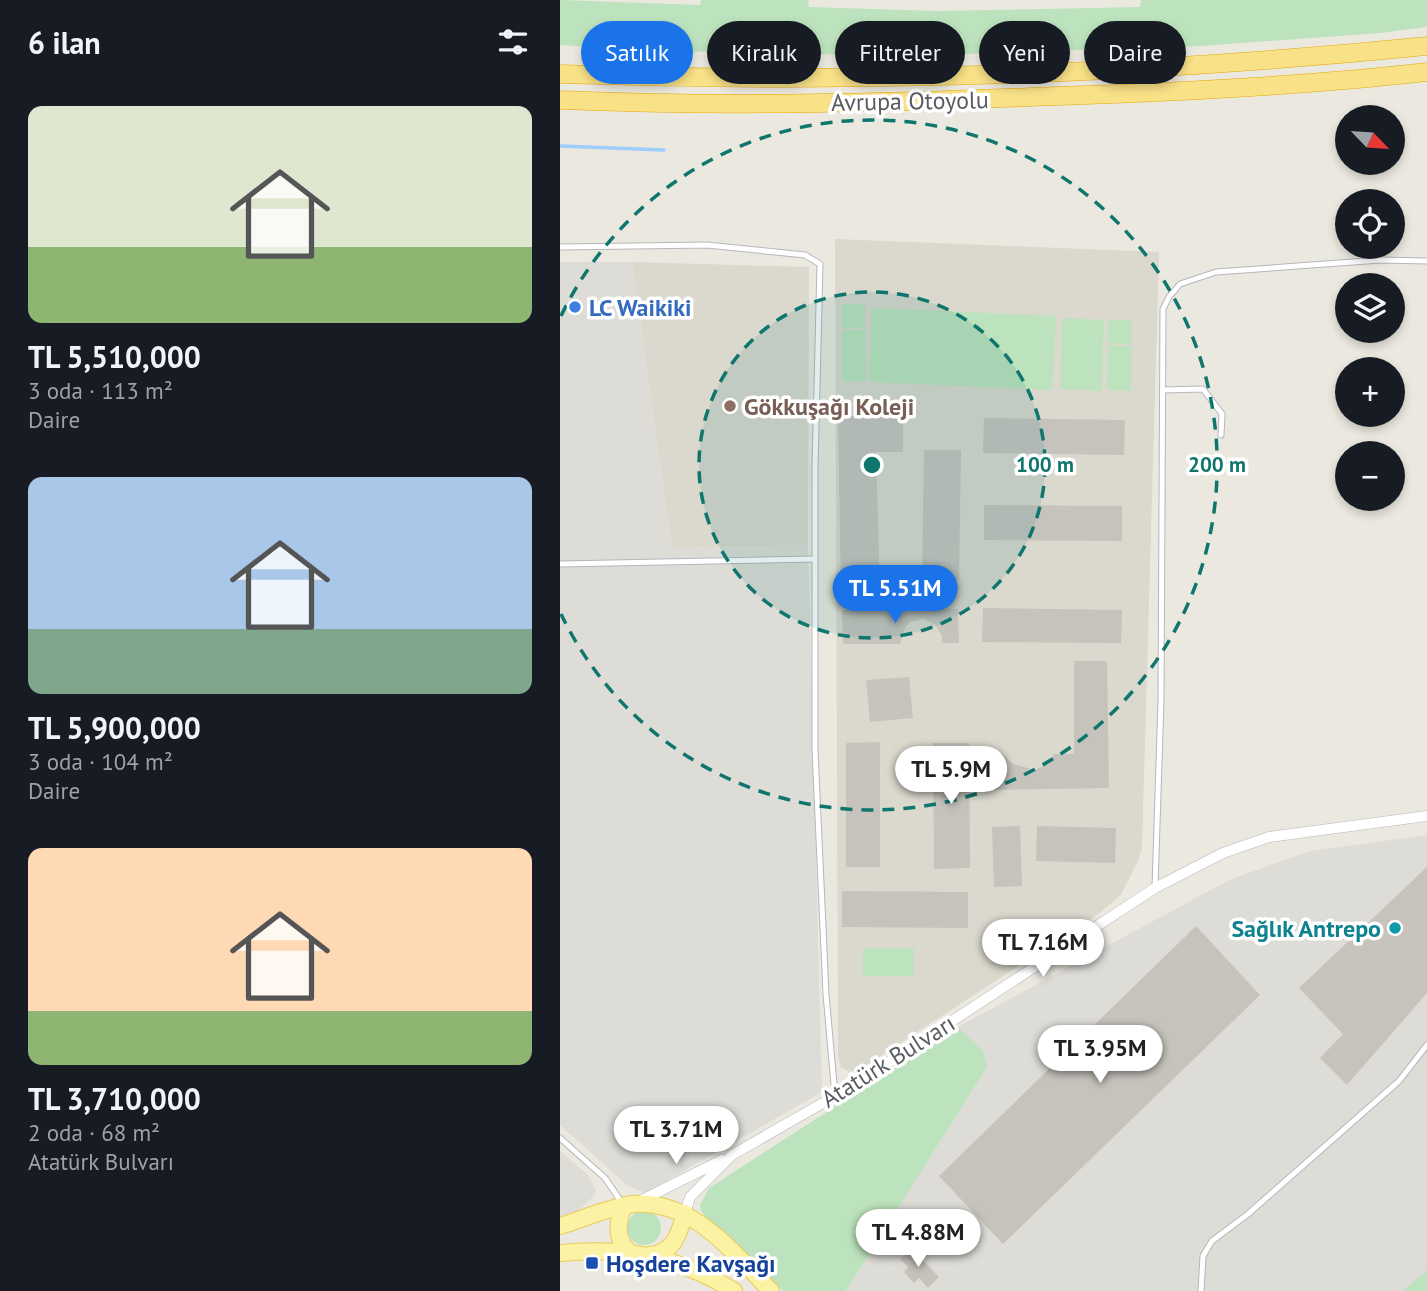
<!DOCTYPE html>
<html lang="tr">
<meta charset="utf-8">
<style>
:root{--surface:#171b24;--page:#242831;--text:#f1f3f6;--muted:#9ea1a6;--accent:#1a73e8}
body{margin:0;font-family:"PT Sans",sans-serif;background:var(--page);color:var(--text);height:100vh;display:flex;flex-direction:column;font-size:26px;white-space:nowrap}
*{box-sizing:border-box;margin:0}
p{font-size:23px;color:var(--muted)}
.icon{flex:none;width:38px;height:38px;fill:none;stroke:currentColor;stroke-width:2;stroke-linecap:round;stroke-linejoin:round}
.map{position:relative;flex:1;overflow:hidden}
.sheet{display:flex;flex-direction:column;background:var(--surface);width:560px}
.sheet>*{flex:none}
.banner{position:absolute;left:21px;top:21px;width:665px;height:63px;display:flex;gap:14px}
.needle{width:46px;rotate:115deg}
.controls{position:absolute;left:775px;top:105px;display:grid;gap:14px}
.controls a{display:grid;place-items:center;width:70px;height:70px;border-radius:50%;background:var(--surface);box-shadow:0 4px 10px #0003;font-size:35px}
.price{position:absolute;translate:-50% -60px;padding:0 16px;border-radius:24px;background:#fff;color:#222;font-size:23px;line-height:46px;filter:drop-shadow(0 2px 4px #0008)}
.price::after{content:'';position:absolute;left:50%;top:42px;width:21px;height:16px;margin-left:-10px;background:inherit;clip-path:polygon(0 0,100% 0,50% 100%)}
.price.current{background:var(--accent);color:#fff}
ul{padding:0;list-style:none}
li{display:grid;align-content:center;gap:14px;height:371px;padding:0 28px}
li span{display:grid;place-items:center;height:217px;border-radius:14px;color:#555}
li>.icon{margin-inline-start:auto}
span .icon{width:126px;height:126px;fill:#fffc;stroke-width:1}
li b{font-size:30px}
h2{display:flex;justify-content:space-between;align-items:center;height:84px;padding:0 28px;font-size:30px}
.chip{padding:0 24px;border-radius:32px;background:var(--surface);box-shadow:0 4px 10px #0003;font-size:24px;line-height:63px}
.chip.current{background:var(--accent);color:#fff}
main{display:flex;flex:1;min-height:0}
.map>svg:first-child{display:block}
</style>
<main>
<section class="sheet">
<h2>6 ilan<svg class="icon" aria-label="filters" viewBox="0 0 24 24"><path d="M4 7h16M4 17h16"/><circle cx="9" cy="7" r="2"/><circle cx="15" cy="17" r="2"/></svg></h2>
<ul>
<li><span style="background:linear-gradient(#dfe7d0 65%,#8fb573 0)"><svg class="icon" aria-label="home" viewBox="0 0 24 24"><path d="M3 11l9-7 9 7M6 9v11h12V9"/></svg></span><div><b>TL 5,510,000</b><p>3 oda · 113 m²</p><p>Daire</p></div></li>
<li><span style="background:linear-gradient(#a9c7e8 70%,#7fa58c 0)"><svg class="icon" aria-label="home" viewBox="0 0 24 24"><path d="M3 11l9-7 9 7M6 9v11h12V9"/></svg></span><div><b>TL 5,900,000</b><p>3 oda · 104 m²</p><p>Daire</p></div></li>
<li><span style="background:linear-gradient(#ffd9b3 75%,#8fb573 0)"><svg class="icon" aria-label="home" viewBox="0 0 24 24"><path d="M3 11l9-7 9 7M6 9v11h12V9"/></svg></span><div><b>TL 3,710,000</b><p>2 oda · 68 m²</p><p>Atatürk Bulvarı</p></div></li>
</ul>
</section>
<div class="map">
<svg width="867" height="1291" viewBox="0 0 867 1291">
<rect width="100%" height="100%" fill="#ebe9df"/>
<!-- industrial -->
<g fill="#dedcd7">
<path d="M 0,262 L 72,262 L 112,548 L 248,545 L 262,1092 L 85,1193 L 68,1186 L 0,1125 Z"/>
<path d="M 867,835 L 867,1291 L 286,1291 L 427,1067 L 423,1051 L 398,1027 L 669,880 L 750,851 Z"/>
<path d="M 0,1151 L 28,1175 L 36,1191 L 35,1195 L 18,1211 L 0,1216 Z"/>
</g>
<!-- education -->
<g fill="#dbd8cd">
<path d="M 275,239 L 599,252 L 582,848 L 578,861 L 561,895 L 541,912 L 302,1068 L 289,1072 L 281,1067 L 278,1055 Z"/>
<path d="M 72,262 L 249,267 L 248,545 L 112,548 Z"/>
</g>
<!-- green -->
<g fill="#bce3bd">
<path d="M 0,0 L 140,5 L 141,0 L 248,0 L 249,7 L 377,11 L 580,7 L 581,0 L 867,0 L 867,27 L 820,33 L 641,46 L 344,56 L 110,51 L 0,45 Z"/>
<rect x="282" y="304" width="23" height="24"/>
<path d="M 312,308 L 496,316 L 492,390 L 309,382 Z"/>
<path d="M 502,318 L 544,320 L 541,391 L 500,389 Z"/>
<path d="M 548,320 L 572,320 L 571,344 L 547,343 Z"/>
<rect x="282" y="330" width="24" height="51"/>
<path d="M 548,345 L 572,346 L 571,391 L 547,390 Z"/>
<rect x="303" y="948" width="51" height="28"/>
<path d="M 398,1027 L 423,1051 L 427,1067 L 286,1291 L 223,1291 L 147,1219 L 141,1211 L 140,1205 L 149,1188 Z"/>
<circle cx="84" cy="1228" r="17"/>
<path d="M 867,1271 L 867,1291 L 842,1291 Z"/>
</g>
<g fill="none" stroke-linecap="round" stroke-linejoin="round">
<!-- stream -->
<path stroke="#9ecffc" stroke-width="3.5" d="M 0,146 L 104,150"/>
</g>
<!-- building -->
<g fill="#c6c3bd">
<path d="M 278,416 L 343,416 L 343,452 L 316,452 L 320,592 L 281,593 Z"/>
<path d="M 424,418 L 565,420 L 564,455 L 423,453 Z"/>
<path d="M 364,450 L 401,450 L 399,580 L 362,579 Z"/>
<path d="M 424,505 L 562,506 L 562,541 L 424,540 Z"/>
<path d="M 423,608 L 562,610 L 561,643 L 422,642 Z"/>
<path d="M 398,609 L 399,643 L 382,643 L 382,636 L 375,624 L 363,619 L 350,622 L 345,627 L 340,644 L 283,644 L 282,610 Z"/>
<path d="M 514,661 L 547,661 L 549,788 L 432,790 L 431,753 L 442,753 L 453,764 L 475,770 L 489,764 L 494,754 L 514,754 Z"/>
<path d="M 349,677 L 353,718 L 310,722 L 306,680 Z"/>
<path d="M 320,742 L 320,867 L 286,867 L 286,743 Z"/>
<path d="M 373,743 L 409,743 L 410,868 L 374,869 Z"/>
<path d="M 460,826 L 462,886 L 434,887 L 432,827 Z"/>
<path d="M 477,826 L 556,828 L 555,863 L 476,861 Z"/>
<path d="M 867,867 L 867,993 L 787,1085 L 760,1058 L 783,1034 L 739,988 Z"/>
<path d="M 282,891 L 408,892 L 408,928 L 282,927 Z"/>
<path d="M 636,926 L 700,995 L 443,1244 L 379,1176 Z"/>
<path d="M 351,1248 L 379,1277 L 368,1288 L 359,1278 L 354,1283 L 344,1272 L 348,1267 L 340,1259 Z"/>
</g>
<g fill="none" stroke-linecap="round" stroke-linejoin="round">
<defs>
<g id="lane">
<path d="M 0,247 L 147,245 L 245,255 L 260,264 L 255,468 L 255,750 L 266,994 L 275,1096"/>
<path d="M 603,390 L 643,389 L 662,414 L 661,435"/>
<path d="M 0,564 L 255,559"/>
<path d="M 595,887 L 601,701 L 603,309 L 609,297 L 620,284 L 656,272 L 820,260 L 867,261"/>
<path d="M 0,1138 L 45,1178 L 62,1203"/>
<path d="M 641,1291 L 643,1256 L 652,1241 L 688,1214 L 839,1081 L 867,1045"/>
</g>
<g id="street">
<path d="M 78,1202 L 162,1160"/>
<path d="M 125,1213 L 130,1197 L 172,1155 L 275,1096 L 357,1044 L 595,888 L 663,853 L 709,837 L 867,816"/>
</g>
<g id="primary">
<path d="M 64,1206 C 57,1222 55,1238 68,1251"/>
<path d="M 0,1226 C 23,1219 49,1207 73,1204 C 133,1199 173,1253 211,1291"/>
<path d="M 0,1253 C 65,1247 118,1256 174,1291"/>
<path d="M 90,1255 C 114,1253 119,1234 125,1213"/>
</g>
<g id="highway">
<path d="M 0,74 C 289,84 579,75 867,46"/>
<path d="M 0,100 C 166,107 332,103 497,96 C 621,92 744,86 867,72"/>
</g>
</defs>
<!-- lane casing -->
<use href="#lane" stroke="#b5b7bc" stroke-width="7"/>
<!-- street casing -->
<use href="#street" stroke="#b5b7bc" stroke-width="11"/>
<!-- primary casing -->
<use href="#primary" stroke="#ecc957" stroke-width="18"/>
<!-- highway casing -->
<use href="#highway" stroke="#e4a807" stroke-width="19"/>
<!-- lane -->
<use href="#lane" stroke="#fff" stroke-width="5"/>
<!-- street -->
<use href="#street" stroke="#fff" stroke-width="10"/>
<!-- primary -->
<use href="#primary" stroke="#fcf2a3" stroke-width="16"/>
<!-- highway -->
<use href="#highway" stroke="#f9e188" stroke-width="18"/>
</g>
<!-- distance rings -->
<circle cx="312" cy="465" r="173" fill="#0f766e" fill-opacity=".12"/>
<g fill="none" stroke="#0f766e" stroke-width="3.5" stroke-dasharray="12 9">
<circle cx="312" cy="465" r="173"/>
<path d="M1 316A345 345 0 1 1 1 614"/>
</g>
<!-- markers -->
<circle fill="#3f7fe0" stroke="#fff" stroke-width="2.5" cx="15" cy="307" r="7"/>
<circle fill="#8d6e63" stroke="#fff" stroke-width="2.5" cx="170" cy="406" r="7"/>
<circle fill="#0f9aa8" stroke="#fff" stroke-width="2.5" cx="835" cy="928" r="7"/>
<rect fill="#1a4fb4" stroke="#fff" stroke-width="2.5" x="25" y="1256" width="14" height="14" rx="3.5"/>
<g text-anchor="middle" dominant-baseline="central" stroke-width="7" stroke-linejoin="round" paint-order="stroke">
<!-- street labels -->
<g font-size="24" fill="#585b60" stroke="#fff">
<text transform="translate(350 101) rotate(-1)">Avrupa Otoyolu</text>
<text transform="translate(328 1061) rotate(-32)">Atatürk Bulvarı</text>
</g>
<!-- shop labels -->
<g font-size="24" font-weight="bold" fill="#366cbe" stroke="#fff" text-anchor="start">
<text x="29" y="307">LC Waikiki</text>
</g>
<!-- education labels -->
<g font-size="24" font-weight="bold" fill="#785e54" stroke="#fff" text-anchor="start">
<text x="184" y="406">Gökkuşağı Koleji</text>
</g>
<!-- culture labels -->
<g font-size="24" font-weight="bold" fill="#0d838f" stroke="#fff" text-anchor="end">
<text x="821" y="928">Sağlık Antrepo</text>
</g>
<!-- transit labels -->
<g font-size="24" font-weight="bold" fill="#164399" stroke="#fff" text-anchor="start">
<text x="46" y="1263">Hoşdere Kavşağı</text>
</g>
</g>
<circle cx="312" cy="465" r="10" fill="#0f766e" stroke="#fff" stroke-width="3.5"/>
<g font-size="21" text-anchor="middle" font-weight="bold" fill="#0f766e" stroke="#fff" stroke-width="7" stroke-linejoin="round" paint-order="stroke">
<text x="485" y="472">100 m</text>
<text x="657" y="472">200 m</text>
</g>
</svg>
<div class="controls">
<a><svg class="needle" viewBox="-14 -14 28 28"><path d="M0-13l5 13h-10z" fill="#e53935"/><path d="M0 13l5-13h-10z" fill="#9ea1a6"/></svg></a>
<a><svg class="icon" aria-label="locate" viewBox="0 0 24 24"><circle cx="12" cy="12" r="6"/><path d="M12 2v4M12 18v4M2 12h4M18 12h4"/></svg></a>
<a><svg class="icon" aria-label="layers" viewBox="0 0 24 24"><path d="M12 4l9 5-9 5-9-5zM3 14l9 5 9-5"/></svg></a>
<a>+</a>
<a>−</a>
</div>
<b class="price current" style="left:335px;top:625px">TL 5.51M</b>
<b class="price" style="left:391px;top:806px">TL 5.9M</b>
<b class="price" style="left:483px;top:979px">TL 7.16M</b>
<b class="price" style="left:540px;top:1085px">TL 3.95M</b>
<b class="price" style="left:116px;top:1166px">TL 3.71M</b>
<b class="price" style="left:358px;top:1269px">TL 4.88M</b>
<div class="banner">
<a class="chip current">Satılık</a>
<a class="chip">Kiralık</a>
<a class="chip">Filtreler</a>
<a class="chip">Yeni</a>
<a class="chip">Daire</a>
</div>
</div>
</main>
